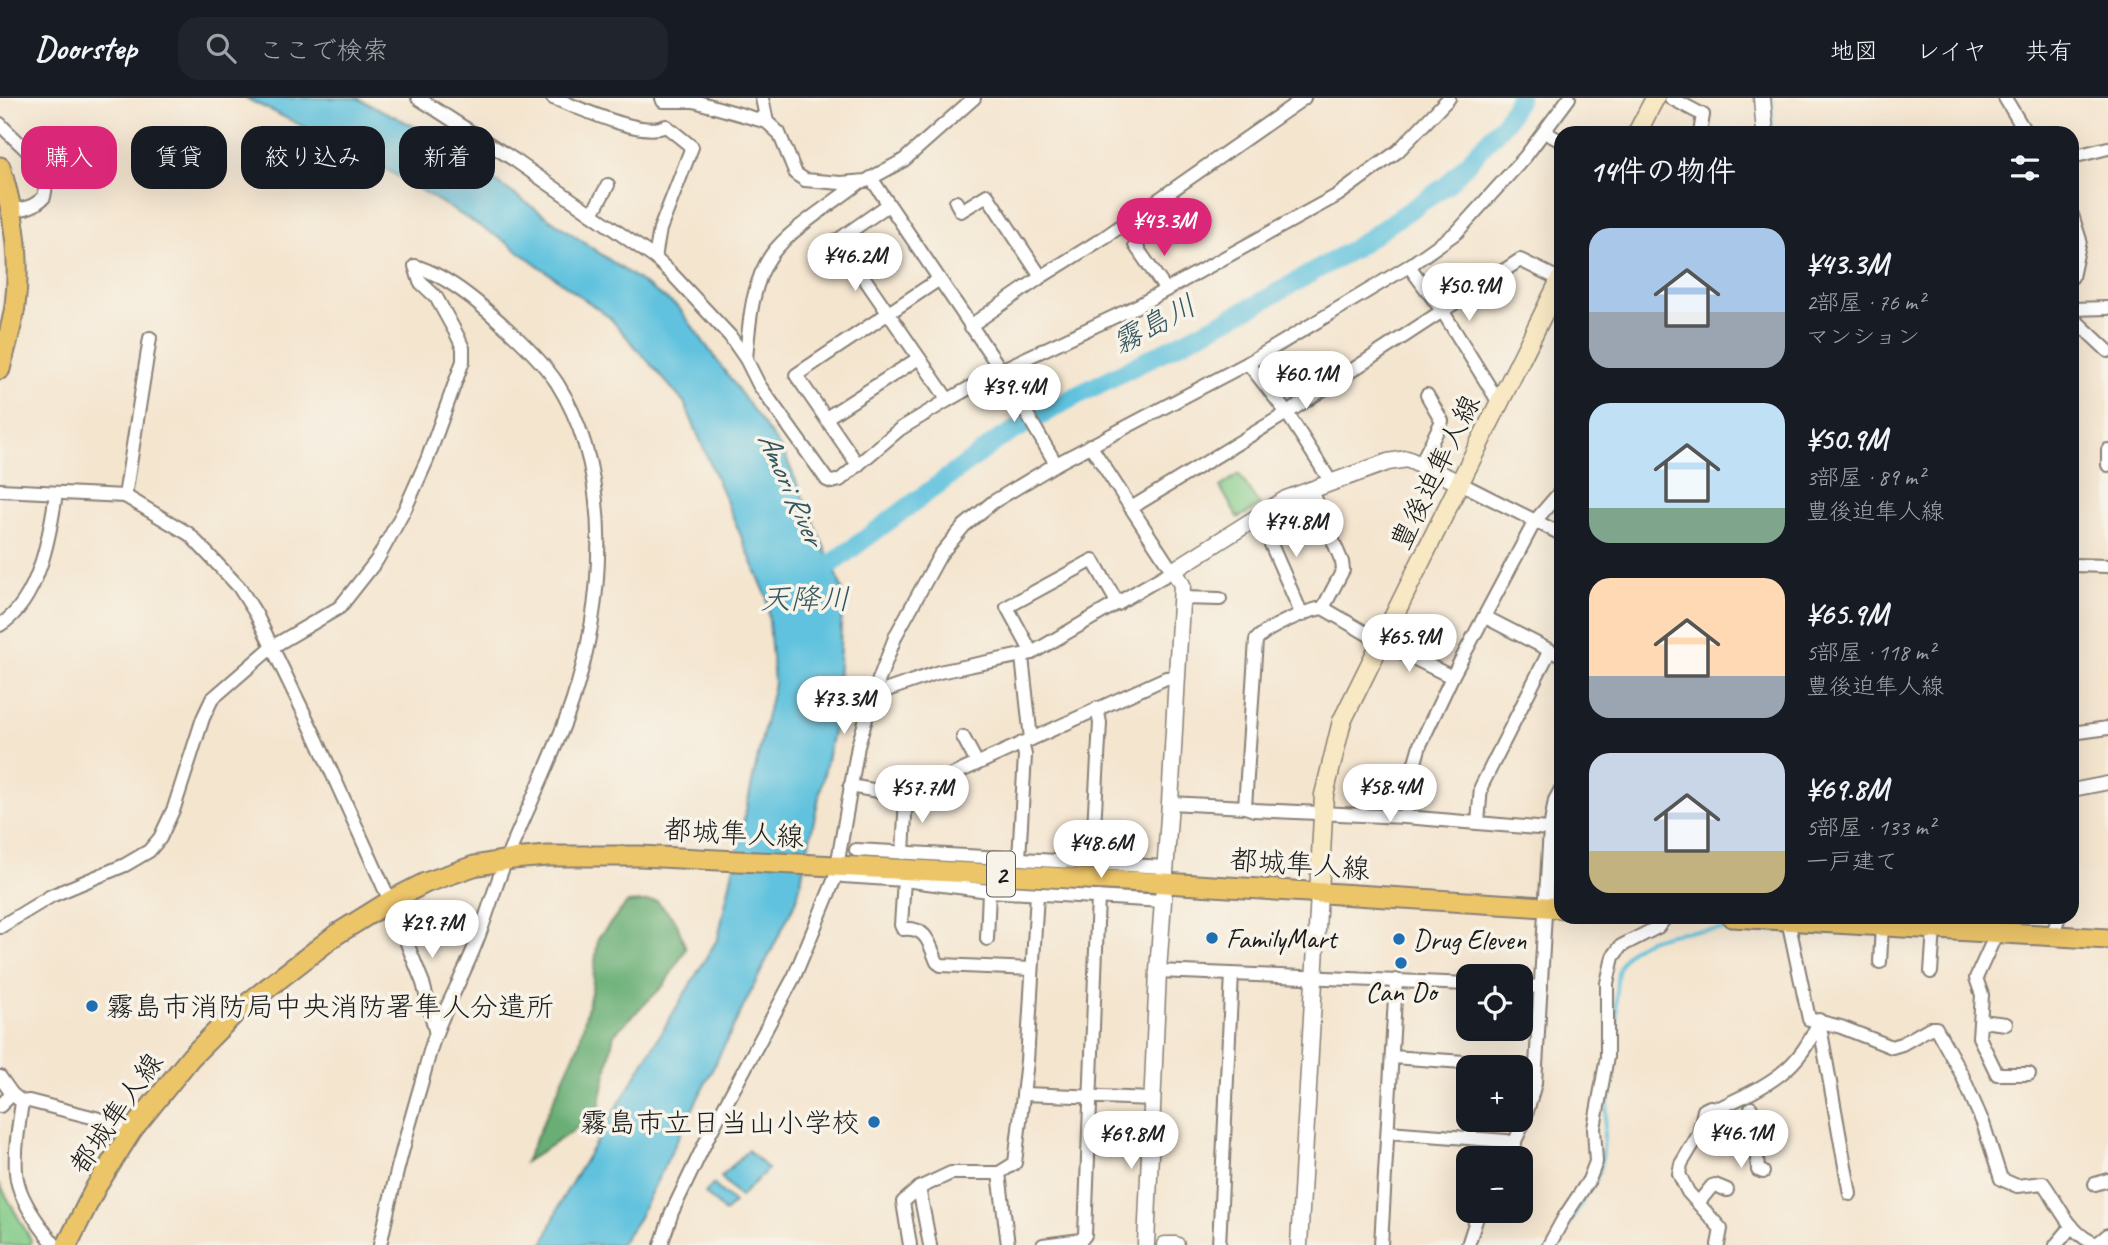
<!DOCTYPE html>
<html lang="ja">
<meta charset="utf-8">
<style>
:root{--surface:#171b24;--page:#20242c;--text:#f1f3f6;--muted:#9ea1a6;--line:#363941;--accent:#db2777}
body{margin:0;font-family:Caveat,"Klee One",sans-serif;background:var(--page);color:var(--text);height:100vh;display:flex;flex-direction:column;font-size:26px;white-space:nowrap}
*{box-sizing:border-box;margin:0}
p{font-size:23px;color:var(--muted)}
.icon{flex:none;width:38px;height:38px;fill:none;stroke:currentColor;stroke-width:2;stroke-linecap:round;stroke-linejoin:round}
.map{position:relative;flex:1;overflow:hidden}
.sheet{position:absolute;left:1554px;top:28px;width:525px;height:798px;display:flex;flex-direction:column;background:var(--surface);border-radius:21px;box-shadow:0 7px 28px #0002}
.sheet>*{flex:none}
.top-card{position:absolute;left:21px;top:28px;width:665px;height:63px;display:flex;gap:14px}
.fabs{position:absolute;left:1456px;top:866px;display:grid;gap:14px}
.fabs a{display:grid;place-items:center;width:77px;height:77px;border-radius:14px;background:var(--surface);box-shadow:0 7px 28px #0002;font-size:35px}
.price{position:absolute;translate:-50% -60px;padding:0 16px;border-radius:24px;background:#fff;color:#222;font-size:23px;line-height:46px;filter:drop-shadow(0 2px 4px #0008)}
.price::after{content:'';position:absolute;left:50%;top:42px;width:21px;height:16px;margin-left:-10px;background:inherit;clip-path:polygon(0 0,100% 0,50% 100%)}
.price.on{background:var(--accent);color:#fff}
ul{padding:0;list-style:none}
li{display:flex;align-items:center;gap:21px;height:175px;padding:0 35px}
li span{display:grid;place-items:center;flex:none;width:196px;height:140px;border-radius:21px;color:#555}
li>.icon{margin-inline-start:auto}
span .icon{width:84px;height:84px;fill:#fffc;stroke-width:1}
li b{font-size:30px}
h2{display:flex;justify-content:space-between;align-items:center;height:84px;padding:0 35px;font-size:30px}
.tag{padding:0 24px;border-radius:21px;background:var(--surface);box-shadow:0 7px 28px #0002;font-size:24px;line-height:63px}
.tag.on{background:var(--accent);color:#fff}
header{display:flex;align-items:center;gap:42px;box-sizing:border-box;height:98px;padding:0 35px;background:var(--surface);border-bottom:2px solid var(--line)}
header strong{font-size:33px}
nav{display:flex;gap:38px;margin-inline-start:auto;font-size:24px}
.search{width:490px;height:63px;background:var(--page);display:flex;align-items:center;gap:18px;box-sizing:border-box;padding:0 24px;border-radius:21px;color:var(--muted);font-size:26px}
.map>svg:first-child{display:block}
</style>
<header>
<strong>Doorstep</strong>
<div class="search"><svg class="icon" aria-label="search" viewBox="0 0 24 24"><circle cx="10" cy="10" r="6"/><path d="M15 15l6 6"/></svg>ここで検索</div>
<nav><a>地図</a><a>レイヤ</a><a>共有</a></nav>
</header>
<div class="map">
<svg width="2108" height="1147" viewBox="0 0 2108 1147">
<rect width="100%" height="100%" fill="#f7f3e8"/>
<filter id="ink" filterUnits="userSpaceOnUse"><feTurbulence type="fractalNoise" baseFrequency=".0143" numOctaves="2"/><feDisplacementMap in="SourceGraphic" scale="14" xChannelSelector="R" yChannelSelector="G"/><feConvolveMatrix kernelMatrix="1 2 1 2 8 2 1 2 1" color-interpolation-filters="sRGB"/></filter>
<filter id="wash" filterUnits="userSpaceOnUse"><feTurbulence type="fractalNoise" baseFrequency=".00686" numOctaves="4" result="noise"/><feDisplacementMap in="SourceGraphic" scale="28" xChannelSelector="R" yChannelSelector="G"/><feGaussianBlur stdDeviation="1.57" result="paint"/><feColorMatrix in="noise" values="0 0 0 0 0 0 0 0 0 0 0 0 0 0 0 0 0 1.4 0 .05"/><feComposite in="paint" operator="in"/></filter>
<g filter="url(#wash)">
<rect width="100%" height="100%" fill="#f4e5cf"/>
<!-- green -->
<g fill="#81ca87" stroke="#4e7352" stroke-width="2">
<path d="M 1239,376 L 1260,408 L 1238,420 L 1220,389 Z"/>
<path d="M 0,1087 L 31,1142 L 30,1147 L 0,1147 Z"/>
</g>
<!-- forest -->
<path fill="#68ae74" stroke="#426548" stroke-width="2" d="M 657,803 L 676,823 L 686,851 L 664,887 L 614,936 L 599,1010 L 570,1035 L 525,1064 L 579,946 L 592,890 L 598,840 L 627,805 Z"/>
<!-- water -->
<g fill="#60c2de" stroke="#3e6f7d" stroke-width="2">
<path d="M 245,0 L 357,0 L 418,30 L 679,210 L 784,355 L 843,493 L 836,620 L 797,801 L 638,1121 L 620,1147 L 543,1147 L 562,1101 L 718,840 L 774,585 L 767,499 L 684,304 L 610,220 L 506,144 L 364,58 Z"/>
<path d="M 748,1052 L 768,1071 L 740,1099 L 721,1079 Z"/>
<path d="M 713,1086 L 734,1105 L 725,1114 L 705,1095 Z"/>
</g>
<g fill="none" stroke-linecap="round" stroke-linejoin="round">
<!-- stream -->
<g stroke="#60c2de" stroke-width="3.5">
<path d="M 1771,0 L 1772,29"/>
<path d="M 1590,1091 C 1606,1068 1602,1051 1605,1025 C 1609,999 1615,972 1617,946 C 1619,922 1613,892 1619,871 C 1632,822 1739,832 1776,833"/>
<path d="M 1557,1147 L 1584,1101"/>
</g>
<!-- river -->
<path stroke="#60c2de" stroke-width="19" d="M 811,481 L 998,342 L 1070,301 L 1259,205 L 1353,151 L 1447,87 L 1505,24 L 1519,0"/>
</g>
</g>
<g filter="url(#ink)">
<g fill="none" stroke-linecap="round" stroke-linejoin="round">
<defs>
<g id="minor">
<path d="M 418,0 L 516,63 L 655,160 L 673,177 L 730,238 L 746,261 L 759,287 L 827,382 L 832,384 L 840,382 L 900,331 L 948,302 L 1001,272 L 1137,208 L 1338,97 L 1398,53 L 1449,0"/>
<path d="M 553,0 C 578,9 642,40 666,28 L 692,49 L 660,131 L 655,160"/>
<path d="M 662,0 L 663,3 L 694,3 L 767,24 L 779,35 L 796,76 L 805,82 L 841,85 L 866,83 L 904,62 L 974,0"/>
<path d="M 762,0 L 767,24"/>
<path d="M 1671,0 L 1703,17 L 1700,35"/>
<path d="M 2005,0 L 2026,35"/>
<path d="M 0,26 C 18,47 53,66 44,99 C 34,109 25,111 11,112"/>
<path d="M 1544,34 L 1561,43"/>
<path d="M 2072,59 L 2108,50"/>
<path d="M 956,104 L 961,113 L 987,97 L 1041,179"/>
<path d="M 888,107 L 838,142 L 948,302"/>
<path d="M 592,116 L 608,87"/>
<path d="M 2072,117 L 2080,142 L 2072,179"/>
<path d="M 1135,147 L 1166,192"/>
<path d="M 1409,168 L 1443,214 L 1498,303"/>
<path d="M 2072,211 L 2108,210"/>
<path d="M 2072,219 L 2108,253"/>
<path d="M 970,228 L 1041,179 L 1105,139 L 1304,0"/>
<path d="M 746,261 C 749,228 751,185 772,156 C 790,131 835,104 860,84"/>
<path d="M 1248,265 L 1287,315 L 1331,384"/>
<path d="M 826,320 L 919,260"/>
<path d="M 2108,352 L 2108,367"/>
<path d="M 1056,366 L 1248,265 L 1409,168 L 1457,134 L 1525,59 L 1569,0"/>
<path d="M 858,367 L 796,277 L 938,182"/>
<path d="M 1420,367 L 1442,323 L 1427,297"/>
<path d="M 1460,385 L 1561,436"/>
<path d="M 1311,390 L 1342,464 L 1343,472 L 1323,510"/>
<path d="M 0,392 L 125,398 L 189,436 L 239,489 L 256,516 L 317,642 L 390,803 L 423,885 L 436,936"/>
<path d="M 1561,393 L 1535,423 L 1452,579 L 1420,647 L 1408,689 L 1405,719 L 1561,732"/>
<path d="M 125,398 L 150,240"/>
<path d="M 1131,410 L 1287,315 L 1520,162 L 1561,182"/>
<path d="M 1259,419 L 1302,517"/>
<path d="M 2072,467 L 2108,468"/>
<path d="M 1181,500 L 1220,501"/>
<path d="M 1485,519 L 1561,558"/>
<path d="M 0,527 C 39,503 50,437 56,395"/>
<path d="M 1032,555 L 1007,509 L 1093,462 L 1118,506"/>
<path d="M 1022,559 L 1031,641"/>
<path d="M 873,597 L 939,574 L 1032,555 L 1174,472 L 1169,468 L 1090,347"/>
<path d="M 2072,635 L 2108,630"/>
<path d="M 963,639 L 977,665"/>
<path d="M 850,688 L 906,698 L 1166,580 L 1176,579"/>
<path d="M 2072,692 L 2108,685"/>
<path d="M 1170,705 L 1245,709 L 1256,542 C 1266,530 1307,512 1323,510 L 1381,544 L 1452,579"/>
<path d="M 1245,709 L 1254,712 L 1405,719"/>
<path d="M 1478,724 L 1481,689 L 1550,552"/>
<path d="M 856,752 L 1165,769"/>
<path d="M 903,755 L 906,698"/>
<path d="M 1019,761 L 1025,657 L 1022,645"/>
<path d="M 1092,765 L 1100,625 L 1097,610"/>
<path d="M 843,778 L 904,782 L 989,793 L 1163,803"/>
<path d="M 904,782 L 901,827 L 903,831 C 927,829 929,845 937,864 L 941,867 L 1032,871"/>
<path d="M 1788,822 L 1809,921 L 1841,929 L 1892,949 L 1902,946 L 1930,930 L 1936,930 L 1962,977 L 1983,1025 L 2001,1081 L 2017,1088 L 2043,1085 C 2059,1106 2069,1137 2097,1146 L 2108,1137"/>
<path d="M 0,829 L 51,798 L 125,767 L 149,753 L 160,740 L 174,710 L 203,620 L 212,601 L 272,549 L 340,509 L 377,462 L 405,411 L 427,362 L 463,263 L 463,250 L 457,237 L 436,199 L 420,184 L 415,168 C 451,179 486,211 513,236 C 529,251 545,267 557,285 C 615,377 604,506 572,605 C 553,659 528,709 506,762 C 494,791 486,821 474,850 C 463,878 447,906 436,935 C 429,953 425,974 419,993 C 404,1044 391,1095 380,1147"/>
<path d="M 1997,834 L 1976,880 L 1982,897 L 1979,939 L 1997,976 L 2029,976"/>
<path d="M 2052,837 L 2059,819"/>
<path d="M 987,841 L 989,793"/>
<path d="M 1880,864 L 1882,828"/>
<path d="M 1158,873 L 1468,886"/>
<path d="M 1931,874 L 1934,831"/>
<path d="M 1521,888 L 1541,889"/>
<path d="M 1819,923 L 1850,1096"/>
<path d="M 1981,923 L 2006,926"/>
<path d="M 1392,959 L 1536,969"/>
<path d="M 0,979 L 12,996 L 22,1004 C 19,1026 12,1065 18,1086 C 24,1108 41,1130 55,1147"/>
<path d="M 1024,996 L 1152,1001"/>
<path d="M 22,1004 L 29,1003 L 119,1026 L 132,1032"/>
<path d="M 0,1008 L 12,996"/>
<path d="M 1751,1010 L 1756,1048 L 1768,1048"/>
<path d="M 1388,1034 L 1507,1043 L 1515,1046"/>
<path d="M 1756,1048 L 1758,1072 L 1763,1074"/>
<path d="M 1507,1060 L 1524,1024 L 1535,985 L 1550,731 L 1555,702 L 1561,691"/>
<path d="M 2095,1086 L 2108,1082"/>
<path d="M 919,1090 L 930,1147"/>
<path d="M 1699,1104 L 1712,1088 L 1715,1087 L 1727,1092"/>
<path d="M 661,1147 L 672,1114 L 709,1037 L 794,879 L 835,780 L 858,648 L 873,597 L 896,537 L 940,457 L 964,428 L 993,404 L 1056,366 L 1001,272 L 871,80"/>
<path d="M 910,1147 L 903,1104 L 919,1090 L 951,1075 L 999,1075"/>
<path d="M 1008,1147 L 999,1075 L 1015,1065 L 1027,963 L 1037,796"/>
<path d="M 1043,1147 L 1081,1142 L 1085,1137 L 1098,799"/>
<path d="M 1219,1147 L 1232,876"/>
<path d="M 1381,1147 L 1396,882"/>
<path d="M 1468,1147 L 1479,1113"/>
<path d="M 1549,1147 L 1565,1118 L 1589,1082 L 1596,1064 L 1594,1030 L 1607,959 L 1607,885 L 1613,859 L 1621,848 L 1658,829 L 1666,819"/>
<path d="M 1718,1147 L 1721,1131 L 1688,1094 L 1679,1076 L 1681,1066 L 1699,1036 L 1704,1012 L 1710,1009 L 1719,1010 C 1766,988 1800,973 1819,922"/>
<path d="M 2056,1147 L 2072,1128"/>
</g>
<g id="tertiary">
<path d="M 1762,0 L 1765,35"/>
<path d="M 1146,1147 L 1158,873 L 1170,705 L 1182,487 L 1174,472 L 1286,401 L 1388,364 L 1407,361 L 1460,385"/>
<path d="M 1165,1147 L 1176,1147"/>
<path d="M 1299,1147 L 1319,796"/>
</g>
<g id="secondary">
<path d="M 1637,35 L 1655,0"/>
<path d="M 1319,796 L 1324,697 L 1342,623 L 1561,180"/>
</g>
<g id="primary">
<path d="M 1732,819 L 2108,841"/>
<path d="M 67,1147 L 96,1089 L 132,1032 L 191,959 L 234,916 L 337,836 L 390,803 L 425,785 L 474,768 L 513,761 L 547,758 L 640,758 L 1165,785 L 1561,810"/>
</g>
<path id="trunk" d="M 0,69 C 14,113 21,161 15,208 C 12,229 5,250 0,271"/>
</defs>
<!-- minor casing -->
<use href="#minor" stroke="#888076" stroke-width="16"/>
<!-- tertiary casing -->
<use href="#tertiary" stroke="#888076" stroke-width="19"/>
<!-- secondary casing -->
<use href="#secondary" stroke="#888076" stroke-width="21"/>
<!-- primary casing -->
<use href="#primary" stroke="#888076" stroke-width="23"/>
<!-- trunk casing -->
<use href="#trunk" stroke="#888076" stroke-width="23"/>
<!-- minor -->
<use href="#minor" stroke="#fff" stroke-width="12"/>
<!-- tertiary -->
<use href="#tertiary" stroke="#fff" stroke-width="16"/>
<!-- secondary -->
<use href="#secondary" stroke="#f8e8c3" stroke-width="18"/>
<!-- primary -->
<use href="#primary" stroke="#edc569" stroke-width="19"/>
<!-- trunk -->
<use href="#trunk" stroke="#edc569" stroke-width="19"/>
</g>
</g>
<!-- markers -->
<g fill="#1f6fb2" stroke="#f7f3e8" stroke-width="2.5">
<circle cx="1212" cy="840" r="7"/>
<circle cx="1399" cy="841" r="7"/>
<circle cx="1401" cy="865" r="7"/>
<circle cx="92" cy="908" r="7"/>
<circle cx="874" cy="1024" r="7"/>
</g>
<g text-anchor="middle" dominant-baseline="central" stroke-width="7" stroke-linejoin="round" paint-order="stroke">
<!-- shield labels -->
<rect fill="#f7f3e8" stroke="#5e5c59" stroke-width="2" x="987" y="753.5" width="28" height="45" rx="5"/>
<g font-size="26" font-weight="bold" fill="#1c1c1c">
<text x="1001" y="776">2</text>
</g>
<!-- street labels -->
<g font-size="28" fill="#1c1c1c" stroke="#f7f3e8">
<text transform="translate(1435 374) rotate(-64)">豊後迫隼人線</text>
<text transform="translate(734 735) rotate(3)">都城隼人線</text>
<text transform="translate(1300 766) rotate(4)">都城隼人線</text>
<text transform="translate(116 1015) rotate(-55)">都城隼人線</text>
</g>
<!-- poi labels -->
<g font-size="28" fill="#1c1c1c" stroke="#f7f3e8" text-anchor="start">
<text x="1226" y="840">FamilyMart</text>
<text x="1413" y="841">Drug Eleven</text>
<text x="1401" y="893" text-anchor="middle">Can Do</text>
<text x="106" y="908">霧島市消防局中央消防署隼人分遣所</text>
<text x="860" y="1024" text-anchor="end">霧島市立日当山小学校</text>
</g>
<!-- water labels -->
<g font-size="30" font-style="italic" fill="#345660" stroke="#f7f3e8">
<text transform="translate(1154 226) rotate(-28)">霧島川</text>
<text transform="translate(791 390) rotate(66)">Amori River</text>
<text x="805" y="501">天降川</text>
</g>
</g>
</svg>
<div class="fabs">
<a><svg class="icon" aria-label="locate" viewBox="0 0 24 24"><circle cx="12" cy="12" r="6"/><path d="M12 2v4M12 18v4M2 12h4M18 12h4"/></svg></a>
<a>+</a>
<a>−</a>
</div>
<b class="price on" style="left:1164px;top:160px">¥43.3M</b>
<b class="price" style="left:855px;top:195px">¥46.2M</b>
<b class="price" style="left:1469px;top:225px">¥50.9M</b>
<b class="price" style="left:1306px;top:313px">¥60.1M</b>
<b class="price" style="left:1014px;top:326px">¥39.4M</b>
<b class="price" style="left:1296px;top:461px">¥74.8M</b>
<b class="price" style="left:1409px;top:576px">¥65.9M</b>
<b class="price" style="left:844px;top:638px">¥73.3M</b>
<b class="price" style="left:1390px;top:726px">¥58.4M</b>
<b class="price" style="left:922px;top:727px">¥57.7M</b>
<b class="price" style="left:1101px;top:782px">¥48.6M</b>
<b class="price" style="left:432px;top:862px">¥29.7M</b>
<b class="price" style="left:1741px;top:1072px">¥46.1M</b>
<b class="price" style="left:1131px;top:1073px">¥69.8M</b>
<div class="top-card">
<a class="tag on">購入</a>
<a class="tag">賃貸</a>
<a class="tag">絞り込み</a>
<a class="tag">新着</a>
</div>
<section class="sheet">
<h2>14件の物件<svg class="icon" aria-label="filters" viewBox="0 0 24 24"><path d="M4 7h16M4 17h16"/><circle cx="9" cy="7" r="2"/><circle cx="15" cy="17" r="2"/></svg></h2>
<ul>
<li><span style="background:linear-gradient(#a9c7e8 60%,#9aa5b1 0)"><svg class="icon" aria-label="home" viewBox="0 0 24 24"><path d="M3 11l9-7 9 7M6 9v11h12V9"/></svg></span><div><b>¥43.3M</b><p>2部屋 · 76 m²</p><p>マンション</p></div></li>
<li><span style="background:linear-gradient(#bfe0f5 75%,#7fa58c 0)"><svg class="icon" aria-label="home" viewBox="0 0 24 24"><path d="M3 11l9-7 9 7M6 9v11h12V9"/></svg></span><div><b>¥50.9M</b><p>3部屋 · 89 m²</p><p>豊後迫隼人線</p></div></li>
<li><span style="background:linear-gradient(#ffd9b3 70%,#9aa5b1 0)"><svg class="icon" aria-label="home" viewBox="0 0 24 24"><path d="M3 11l9-7 9 7M6 9v11h12V9"/></svg></span><div><b>¥65.9M</b><p>5部屋 · 118 m²</p><p>豊後迫隼人線</p></div></li>
<li><span style="background:linear-gradient(#c9d6e8 70%,#c2b280 0)"><svg class="icon" aria-label="home" viewBox="0 0 24 24"><path d="M3 11l9-7 9 7M6 9v11h12V9"/></svg></span><div><b>¥69.8M</b><p>5部屋 · 133 m²</p><p>一戸建て</p></div></li>
</ul>
</section>
</div>
